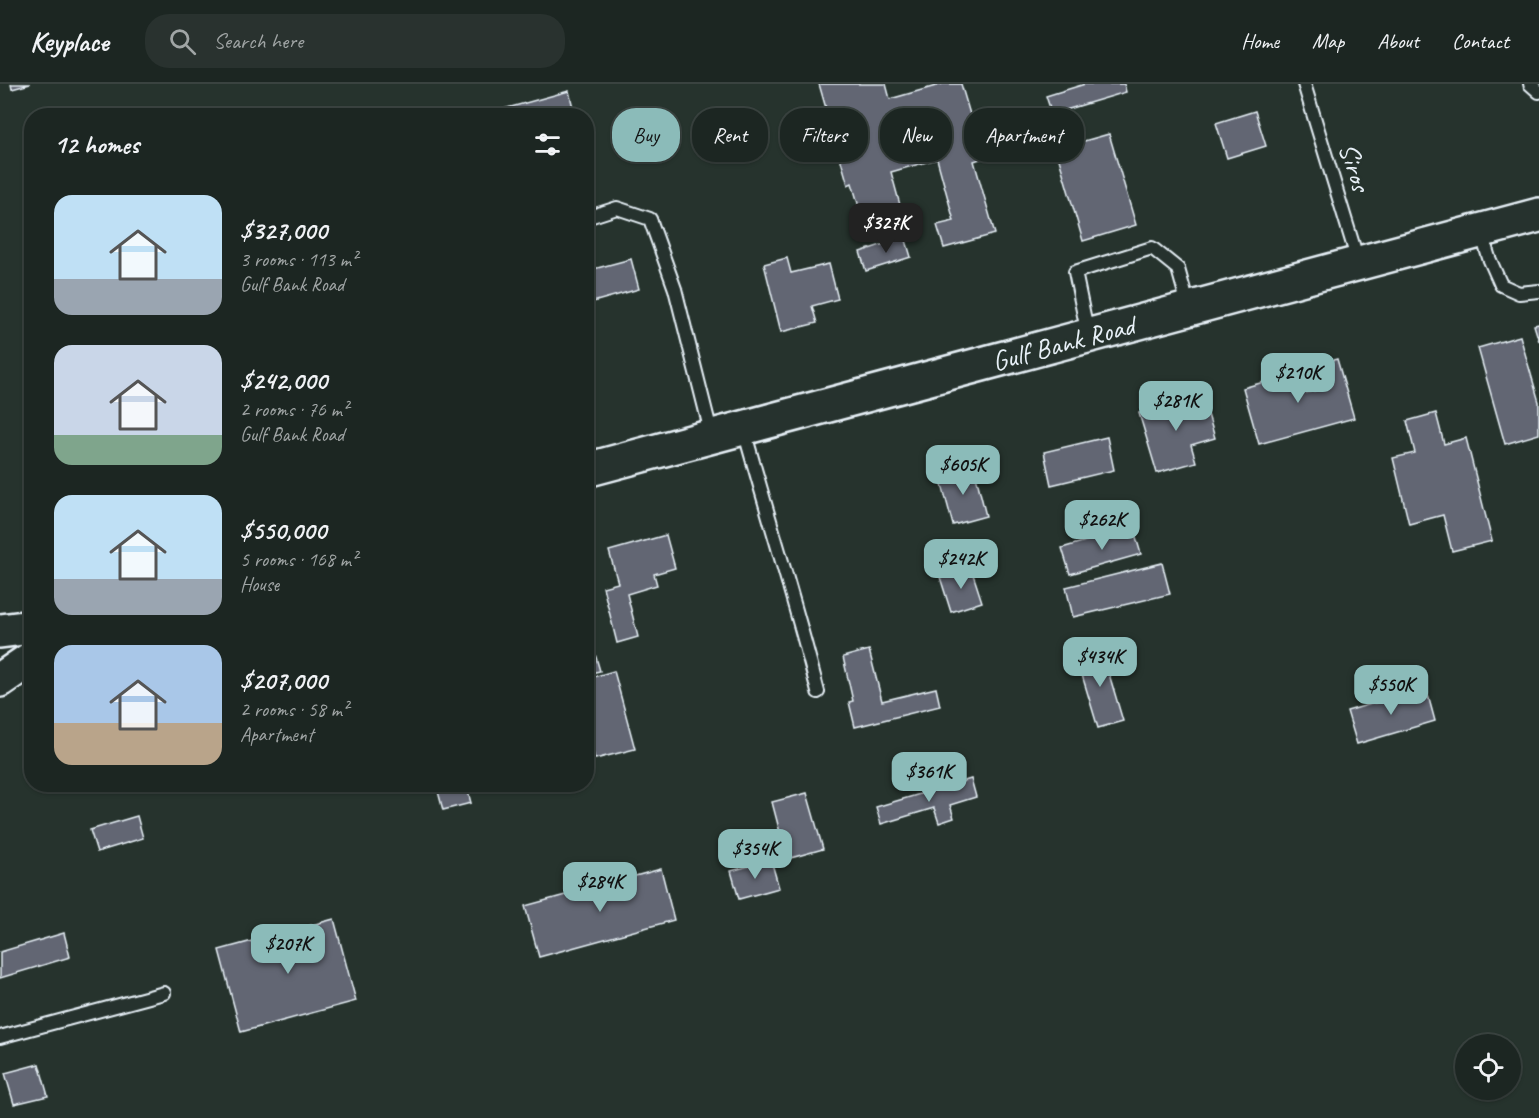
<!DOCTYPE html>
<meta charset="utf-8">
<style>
:root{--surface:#1c2622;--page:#29322f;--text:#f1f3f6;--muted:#a0a5a5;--line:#3a4340;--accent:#8bbbb9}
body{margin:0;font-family:Caveat,sans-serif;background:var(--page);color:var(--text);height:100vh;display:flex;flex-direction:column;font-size:22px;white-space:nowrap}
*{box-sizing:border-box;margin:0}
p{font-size:20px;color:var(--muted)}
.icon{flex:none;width:33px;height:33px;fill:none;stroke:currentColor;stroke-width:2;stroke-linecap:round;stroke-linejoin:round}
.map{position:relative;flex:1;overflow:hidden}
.drawer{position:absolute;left:24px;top:24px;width:570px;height:684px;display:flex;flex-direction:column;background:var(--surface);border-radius:24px;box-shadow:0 2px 4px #0004,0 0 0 2px var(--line)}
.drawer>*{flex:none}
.top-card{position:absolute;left:612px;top:24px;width:570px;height:54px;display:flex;gap:12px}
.controls{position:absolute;left:1455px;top:950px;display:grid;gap:12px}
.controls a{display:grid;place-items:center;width:66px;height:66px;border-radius:50%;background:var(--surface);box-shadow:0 2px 4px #0004,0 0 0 2px var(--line);font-size:30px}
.price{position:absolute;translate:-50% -51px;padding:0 14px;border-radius:12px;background:var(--accent);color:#111;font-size:20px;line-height:39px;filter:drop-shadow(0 2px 3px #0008)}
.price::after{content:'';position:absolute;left:50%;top:36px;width:18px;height:14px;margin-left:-9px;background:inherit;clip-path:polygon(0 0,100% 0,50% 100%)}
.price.selected{background:#222;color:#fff}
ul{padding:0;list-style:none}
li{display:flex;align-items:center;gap:18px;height:150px;padding:0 30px}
li span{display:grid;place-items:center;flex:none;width:168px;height:120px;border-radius:18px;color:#555}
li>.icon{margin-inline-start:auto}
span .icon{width:72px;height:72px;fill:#fffc;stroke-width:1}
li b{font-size:26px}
h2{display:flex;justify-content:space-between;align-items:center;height:72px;padding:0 30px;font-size:26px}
.pill{padding:0 21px;border-radius:24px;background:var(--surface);box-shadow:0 2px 4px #0004,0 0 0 2px var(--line);font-size:21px;line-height:54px}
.pill.selected{background:var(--accent);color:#111}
header{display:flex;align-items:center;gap:36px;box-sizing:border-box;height:84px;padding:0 30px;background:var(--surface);border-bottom:2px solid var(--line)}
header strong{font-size:28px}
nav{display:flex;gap:33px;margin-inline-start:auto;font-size:21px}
.search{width:420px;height:54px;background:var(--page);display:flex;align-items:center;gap:15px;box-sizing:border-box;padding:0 21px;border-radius:24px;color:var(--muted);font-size:22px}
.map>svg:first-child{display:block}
</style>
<header>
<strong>Keyplace</strong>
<div class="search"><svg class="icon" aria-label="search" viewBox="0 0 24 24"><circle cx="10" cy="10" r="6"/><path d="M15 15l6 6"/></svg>Search here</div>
<nav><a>Home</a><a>Map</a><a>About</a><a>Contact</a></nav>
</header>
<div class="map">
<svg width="1539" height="1034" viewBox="0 0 1539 1034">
<rect width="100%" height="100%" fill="#26332d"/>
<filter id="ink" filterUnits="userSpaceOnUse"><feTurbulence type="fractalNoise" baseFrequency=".0167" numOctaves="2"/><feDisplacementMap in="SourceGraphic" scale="12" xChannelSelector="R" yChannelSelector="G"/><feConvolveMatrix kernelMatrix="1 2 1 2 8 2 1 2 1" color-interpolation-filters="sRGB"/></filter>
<g filter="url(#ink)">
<!-- building -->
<g fill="#626673" stroke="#e8f1f8" stroke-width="1.5">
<path d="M 11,0 L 30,0 L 12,5 Z"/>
<path d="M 819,0 L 886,0 L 890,15 L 943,0 L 961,0 L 983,74 L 974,77 L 995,150 L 944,164 L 937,141 L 954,137 L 937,75 L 891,88 L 900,121 L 862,133 L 852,99 L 848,101 Z"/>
<path d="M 1085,0 L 1124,0 L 1126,8 L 1052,30 L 1046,12 Z"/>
<path d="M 569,7 L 575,32 L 478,32 Z"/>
<path d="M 1255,27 L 1266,62 L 1227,74 L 1216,39 Z"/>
<path d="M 1109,50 L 1136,141 L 1083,157 L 1056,65 Z"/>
<path d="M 586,73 L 594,99 L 586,101 Z"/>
<path d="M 905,153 L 911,173 L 866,187 L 860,168 Z"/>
<path d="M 787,174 L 791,189 L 829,180 L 838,215 L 812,222 L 817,239 L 781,248 L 764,180 Z"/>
<path d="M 631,175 L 639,205 L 586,220 L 586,187 Z"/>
<path d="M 1539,240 L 1539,257 L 1534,241 Z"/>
<path d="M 1520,252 L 1539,318 L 1539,350 L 1505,360 L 1478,264 Z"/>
<path d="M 1337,275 L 1354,334 L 1259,360 L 1243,304 L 1295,289 L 1301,310 L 1317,306 L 1310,283 Z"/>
<path d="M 1202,310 L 1215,354 L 1191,361 L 1196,378 L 1157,389 L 1139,329 Z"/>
<path d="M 1436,329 L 1444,360 L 1466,354 L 1492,457 L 1452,467 L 1443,431 L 1409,440 L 1393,374 L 1415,369 L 1407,337 Z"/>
<path d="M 1107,353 L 1114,386 L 1051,401 L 1044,368 Z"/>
<path d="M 974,384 L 986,432 L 953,441 L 940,393 Z"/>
<path d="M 1133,443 L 1141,470 L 1070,490 L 1062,464 Z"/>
<path d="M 666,451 L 675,484 L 654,490 L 657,501 L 627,510 L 638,553 L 617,559 L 603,503 L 618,499 L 609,467 Z"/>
<path d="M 964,463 L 969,483 L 944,490 L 939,469 Z"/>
<path d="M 1162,479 L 1170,510 L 1073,533 L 1066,503 Z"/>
<path d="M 971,484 L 982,518 L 951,528 L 940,493 Z"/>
<path d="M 586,495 L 591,514 L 586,515 Z"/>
<path d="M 586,539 L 600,587 L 586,590 Z"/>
<path d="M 1101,563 L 1123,637 L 1098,644 L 1076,571 Z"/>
<path d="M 869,566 L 882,617 L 936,604 L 940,622 L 855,643 L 849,618 L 853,617 L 843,573 Z"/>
<path d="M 614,587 L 635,665 L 595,675 L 586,643 L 586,595 Z"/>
<path d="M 1426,604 L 1435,637 L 1357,660 L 1347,627 Z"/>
<path d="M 971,695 L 976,713 L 950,721 L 954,734 L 939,739 L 934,724 L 881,740 L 876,723 Z"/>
<path d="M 436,700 L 466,700 L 471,719 L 443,726 Z"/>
<path d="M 807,709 L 823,765 L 787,775 L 772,718 Z"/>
<path d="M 137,732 L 143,754 L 97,768 L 90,746 Z"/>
<path d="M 771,776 L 779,804 L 739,815 L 731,787 Z"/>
<path d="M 661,785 L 674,836 L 539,873 L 525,822 Z"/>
<path d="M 334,835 L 356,917 L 241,948 L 219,866 Z"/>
<path d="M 64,849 L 70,873 L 0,894 L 0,868 Z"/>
<path d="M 39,980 L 48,1012 L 14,1020 L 5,989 Z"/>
</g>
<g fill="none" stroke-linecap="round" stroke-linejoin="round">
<defs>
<g id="lane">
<path d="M 1304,0 L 1358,177"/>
<path d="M 1530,0 L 1539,8"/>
<path d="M 586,134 L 617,124 L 650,135 L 675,205 L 712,352"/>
<path d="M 1481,148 L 1489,174 L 1501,201 L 1519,209 L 1539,207"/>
<path d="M 1088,251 L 1075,188 L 1152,164 L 1178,185 L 1189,224"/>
<path d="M 744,346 C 768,433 796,520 818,608"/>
<path d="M 0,953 L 164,909"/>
</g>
<g id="secondary">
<path d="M 586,386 L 1539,131"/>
<path d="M 0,547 L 32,543"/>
<path d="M 0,596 L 32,574"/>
</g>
</defs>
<!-- lane casing -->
<use href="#lane" stroke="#e8f1f8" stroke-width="16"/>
<!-- secondary casing -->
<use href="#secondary" stroke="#e8f1f8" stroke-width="38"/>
<!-- lane -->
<use href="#lane" stroke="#26332d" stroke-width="12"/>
<!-- secondary -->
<use href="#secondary" stroke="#26332d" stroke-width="33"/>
</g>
</g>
<g text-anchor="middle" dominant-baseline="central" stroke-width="5" stroke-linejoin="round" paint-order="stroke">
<!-- street labels -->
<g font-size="28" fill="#e8f1f8" stroke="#26332d">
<text transform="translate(1355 83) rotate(73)">Siros</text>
<text transform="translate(1063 259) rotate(-15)">Gulf Bank Road</text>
</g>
</g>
</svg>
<div class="controls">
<a><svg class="icon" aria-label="locate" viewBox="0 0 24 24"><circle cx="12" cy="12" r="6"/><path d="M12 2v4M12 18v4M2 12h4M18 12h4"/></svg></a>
</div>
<b class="price selected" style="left:886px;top:170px">$327K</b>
<b class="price" style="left:1298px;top:320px">$210K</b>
<b class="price" style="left:1176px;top:348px">$281K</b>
<b class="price" style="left:963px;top:412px">$605K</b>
<b class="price" style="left:1102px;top:467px">$262K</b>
<b class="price" style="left:961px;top:506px">$242K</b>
<b class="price" style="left:1100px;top:604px">$434K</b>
<b class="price" style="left:1391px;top:632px">$550K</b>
<b class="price" style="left:929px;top:719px">$361K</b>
<b class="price" style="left:755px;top:796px">$354K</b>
<b class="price" style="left:600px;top:829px">$284K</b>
<b class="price" style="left:288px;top:891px">$207K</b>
<div class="top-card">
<a class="pill selected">Buy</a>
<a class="pill">Rent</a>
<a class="pill">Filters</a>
<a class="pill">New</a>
<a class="pill">Apartment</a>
</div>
<section class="drawer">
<h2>12 homes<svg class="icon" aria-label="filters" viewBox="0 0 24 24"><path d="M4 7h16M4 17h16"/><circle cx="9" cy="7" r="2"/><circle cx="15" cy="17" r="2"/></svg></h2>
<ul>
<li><span style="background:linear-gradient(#bfe0f5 70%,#9aa5b1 0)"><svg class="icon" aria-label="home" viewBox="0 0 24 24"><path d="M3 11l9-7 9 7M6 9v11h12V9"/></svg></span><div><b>$327,000</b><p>3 rooms · 113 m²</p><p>Gulf Bank Road</p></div></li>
<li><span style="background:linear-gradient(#c9d6e8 75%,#7fa58c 0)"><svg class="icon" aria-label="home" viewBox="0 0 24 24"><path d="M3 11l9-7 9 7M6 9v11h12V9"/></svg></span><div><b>$242,000</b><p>2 rooms · 76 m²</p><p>Gulf Bank Road</p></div></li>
<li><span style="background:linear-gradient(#bfe0f5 70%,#9aa5b1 0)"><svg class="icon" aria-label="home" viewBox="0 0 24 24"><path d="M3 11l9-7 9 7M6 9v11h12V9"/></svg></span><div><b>$550,000</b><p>5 rooms · 168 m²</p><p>House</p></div></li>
<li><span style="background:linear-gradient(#a9c7e8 65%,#b9a48a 0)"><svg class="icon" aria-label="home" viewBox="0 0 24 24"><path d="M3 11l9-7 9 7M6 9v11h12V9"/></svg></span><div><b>$207,000</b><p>2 rooms · 58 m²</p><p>Apartment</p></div></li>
</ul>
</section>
</div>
